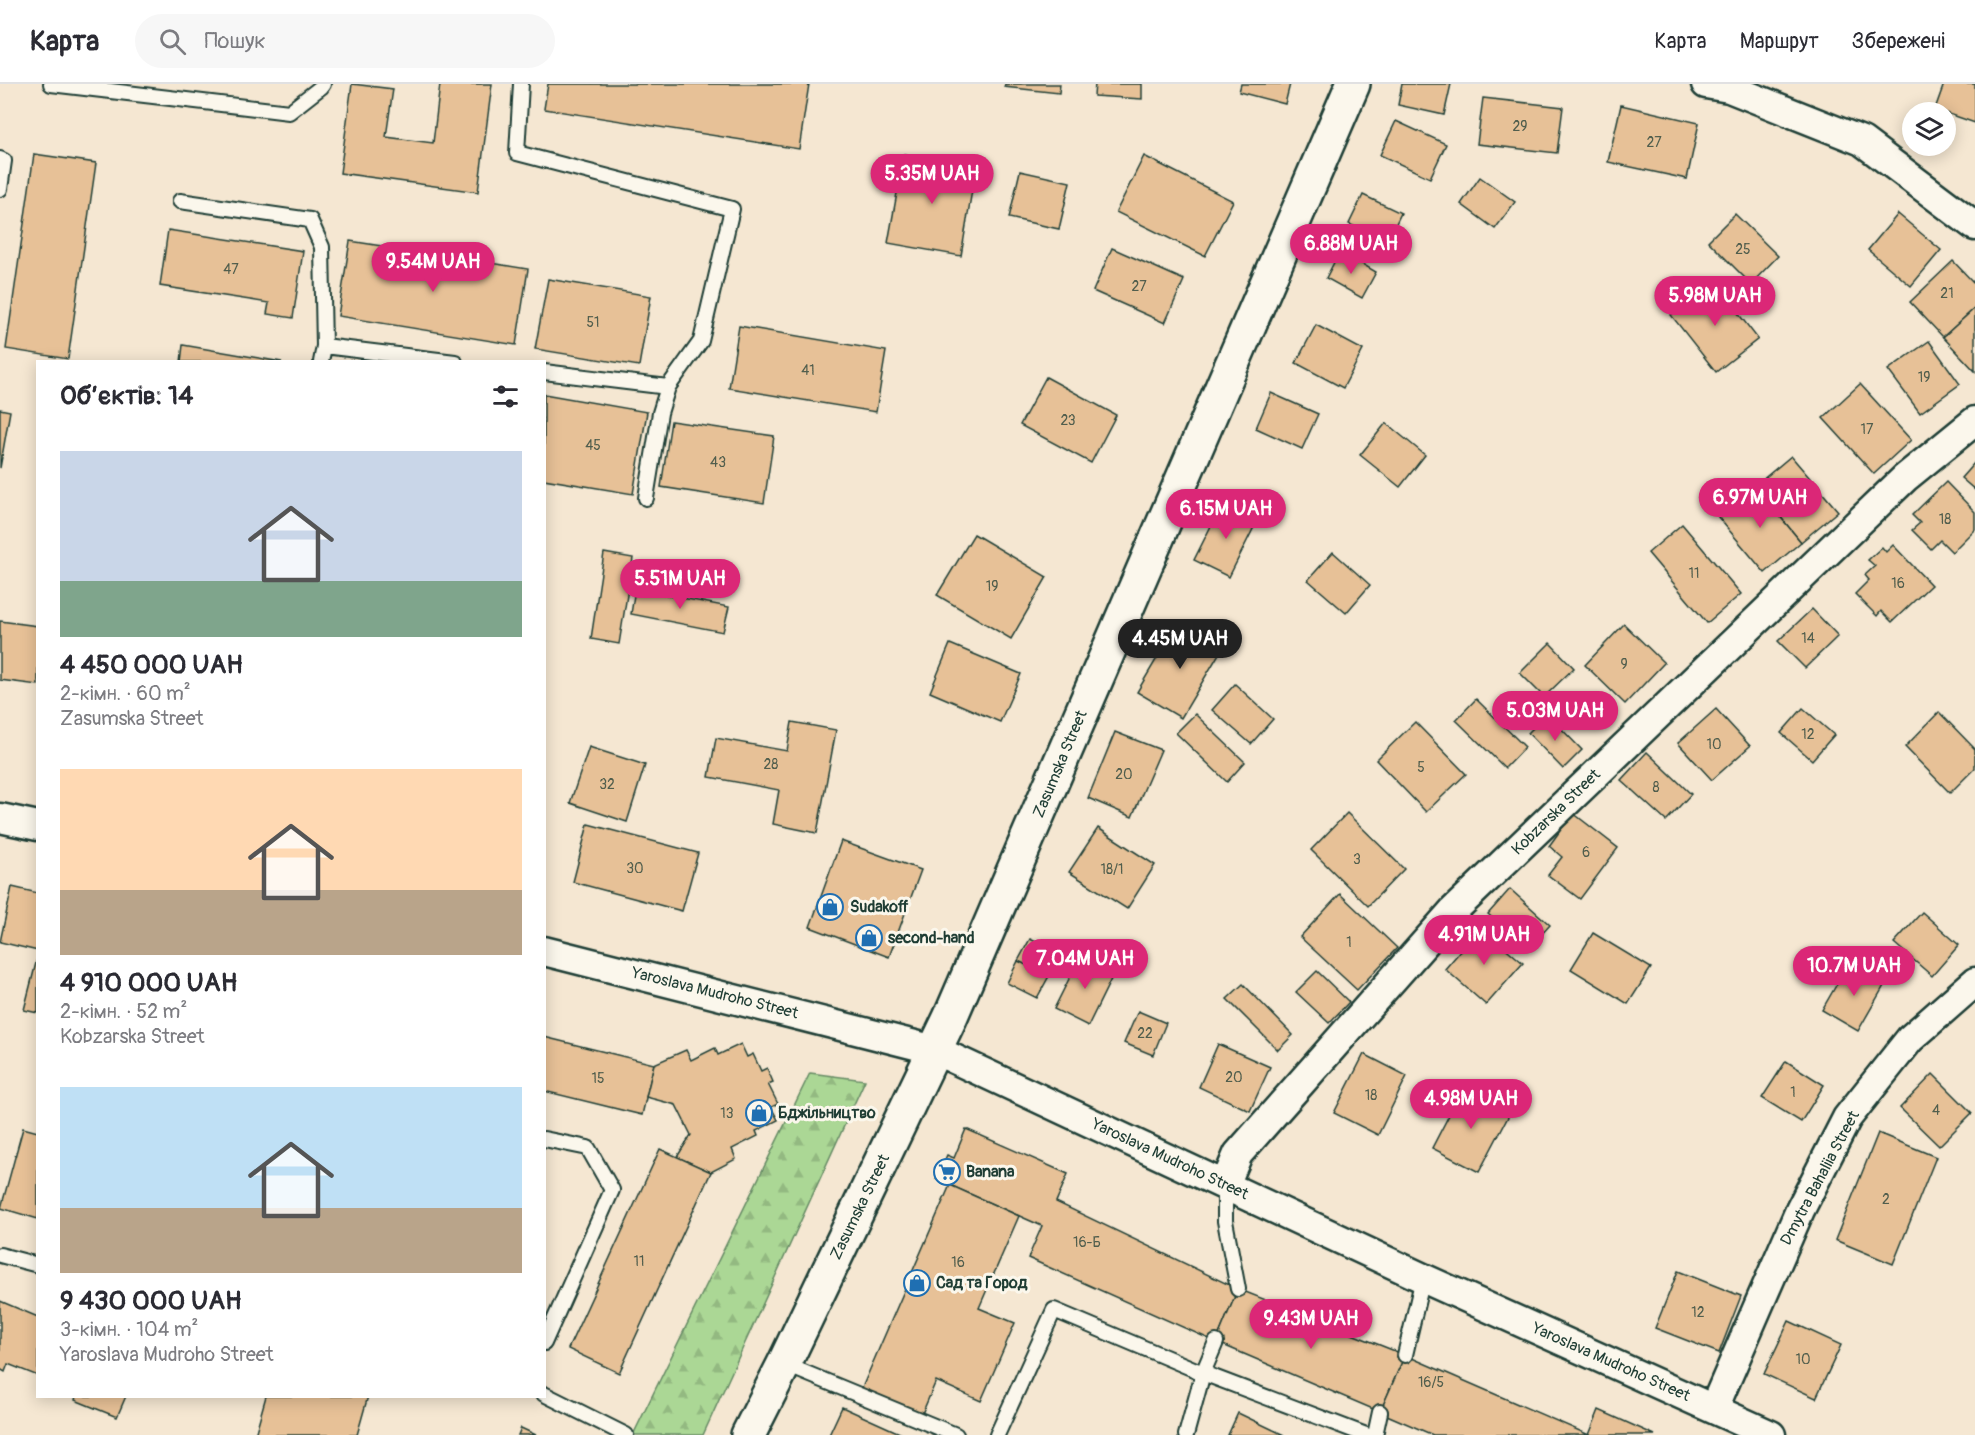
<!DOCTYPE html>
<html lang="uk">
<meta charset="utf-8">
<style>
:root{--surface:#fff;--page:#f7f7f7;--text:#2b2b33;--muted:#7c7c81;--line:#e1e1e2;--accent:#db2777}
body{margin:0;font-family:Pangolin,sans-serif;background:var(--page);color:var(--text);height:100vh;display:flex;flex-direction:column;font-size:22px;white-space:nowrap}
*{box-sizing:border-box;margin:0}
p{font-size:20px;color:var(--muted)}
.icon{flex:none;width:33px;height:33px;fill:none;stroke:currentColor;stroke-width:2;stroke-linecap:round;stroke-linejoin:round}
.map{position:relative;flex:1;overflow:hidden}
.side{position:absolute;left:36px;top:276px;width:510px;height:1038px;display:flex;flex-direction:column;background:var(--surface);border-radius:0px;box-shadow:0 3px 15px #0003}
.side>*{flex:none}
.fabs{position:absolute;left:1902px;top:18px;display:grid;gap:12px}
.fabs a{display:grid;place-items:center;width:54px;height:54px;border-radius:50%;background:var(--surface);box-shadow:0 3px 15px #0003;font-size:30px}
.price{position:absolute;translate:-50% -51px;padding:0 14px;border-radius:21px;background:var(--accent);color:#fff;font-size:20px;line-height:39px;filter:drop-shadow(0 2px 3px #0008)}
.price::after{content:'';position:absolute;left:50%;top:36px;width:18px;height:14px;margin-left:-9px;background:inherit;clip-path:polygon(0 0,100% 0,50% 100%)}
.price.on{background:#222;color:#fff}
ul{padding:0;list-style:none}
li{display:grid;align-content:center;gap:12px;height:318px;padding:0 24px}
li span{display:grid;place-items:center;height:186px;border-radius:0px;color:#555}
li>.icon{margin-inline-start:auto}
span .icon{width:108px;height:108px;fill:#fffc;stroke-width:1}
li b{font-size:26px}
h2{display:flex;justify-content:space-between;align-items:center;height:72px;padding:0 24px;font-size:26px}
header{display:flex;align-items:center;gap:36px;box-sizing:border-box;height:84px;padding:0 30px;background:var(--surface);border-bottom:2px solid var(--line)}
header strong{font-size:28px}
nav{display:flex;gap:33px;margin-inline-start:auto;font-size:21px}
.search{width:420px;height:54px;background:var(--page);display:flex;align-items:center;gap:15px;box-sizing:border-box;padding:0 21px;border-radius:33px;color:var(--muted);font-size:22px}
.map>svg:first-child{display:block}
</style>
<header>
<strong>Карта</strong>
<div class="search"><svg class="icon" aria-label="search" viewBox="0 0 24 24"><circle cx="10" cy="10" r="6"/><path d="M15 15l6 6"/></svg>Пошук</div>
<nav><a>Карта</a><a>Маршрут</a><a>Збережені</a></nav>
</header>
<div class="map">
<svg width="1975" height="1351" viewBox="0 0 1975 1351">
<defs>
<pattern id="forest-firs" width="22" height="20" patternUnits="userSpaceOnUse" patternTransform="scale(1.5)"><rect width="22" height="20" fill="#abd795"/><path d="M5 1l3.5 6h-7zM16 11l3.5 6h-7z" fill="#93b981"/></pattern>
</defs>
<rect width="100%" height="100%" fill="#f5e7d2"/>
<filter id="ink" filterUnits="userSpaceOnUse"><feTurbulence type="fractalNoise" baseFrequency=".0167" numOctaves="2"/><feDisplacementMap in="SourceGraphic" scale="12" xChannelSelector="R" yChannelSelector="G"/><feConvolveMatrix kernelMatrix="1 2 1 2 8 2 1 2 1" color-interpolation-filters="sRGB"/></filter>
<g filter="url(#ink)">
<!-- forest -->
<path fill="url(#forest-firs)" stroke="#658a64" stroke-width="1.5" d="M 810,989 L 865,996 L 703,1351 L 633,1351 Z"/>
<!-- building -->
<g fill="#e7c197" stroke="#1f3d34" stroke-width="1.5">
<path d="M 352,0 L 393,5 L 386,53 L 433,59 L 440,0 L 492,0 L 478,108 L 340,89 Z"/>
<path d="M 548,0 L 809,0 L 799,65 L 544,25 Z"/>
<path d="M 1005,0 L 1060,0 L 1059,9 L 1004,3 Z"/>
<path d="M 1095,0 L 1142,0 L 1142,15 L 1094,12 Z"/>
<path d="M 1241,0 L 1290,0 L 1285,20 L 1239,8 Z"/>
<path d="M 1402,0 L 1451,0 L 1444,31 L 1398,21 Z"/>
<path d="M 1944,0 L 1975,0 L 1975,39 L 1935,25 Z"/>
<path d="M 1483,14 L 1563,23 L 1557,69 L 1477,60 Z"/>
<path d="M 1621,21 L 1699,39 L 1687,95 L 1608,78 Z"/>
<path d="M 1396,37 L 1446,60 L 1430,94 L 1380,71 Z"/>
<path d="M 34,70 L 96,79 L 68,275 L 6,265 Z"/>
<path d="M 904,70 L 976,82 L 961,172 L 888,159 Z"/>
<path d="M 1144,72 L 1233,117 L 1205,172 L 1116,128 Z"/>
<path d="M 1020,87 L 1070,98 L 1059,145 L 1009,134 Z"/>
<path d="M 1480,93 L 1515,118 L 1495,145 L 1461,120 Z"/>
<path d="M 1363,111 L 1401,129 L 1387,158 L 1349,140 Z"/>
<path d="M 1735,130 L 1778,172 L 1751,200 L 1708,157 Z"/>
<path d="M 1898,130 L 1941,166 L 1911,202 L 1868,166 Z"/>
<path d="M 168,146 L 303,167 L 293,234 L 267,230 L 269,219 L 160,202 Z"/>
<path d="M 350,157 L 528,185 L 516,261 L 338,232 Z"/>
<path d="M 1112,164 L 1184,196 L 1165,239 L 1093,207 Z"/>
<path d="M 1340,167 L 1376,188 L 1362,214 L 1326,194 Z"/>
<path d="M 1953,177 L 1975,200 L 1975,224 L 1943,253 L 1910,218 Z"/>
<path d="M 548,195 L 651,212 L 639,282 L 535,265 Z"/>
<path d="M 1714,198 L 1758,255 L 1716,288 L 1671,231 Z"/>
<path d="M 1975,224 L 1975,287 L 1943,253 Z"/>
<path d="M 1316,241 L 1363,266 L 1343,304 L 1296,279 Z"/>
<path d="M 739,242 L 886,267 L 876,328 L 729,304 Z"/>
<path d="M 1929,257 L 1960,300 L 1920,329 L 1888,286 Z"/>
<path d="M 183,261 L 282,278 L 181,278 Z"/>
<path d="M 1046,293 L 1116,331 L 1091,379 L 1020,341 Z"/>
<path d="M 1860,300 L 1911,356 L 1874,390 L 1823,334 Z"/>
<path d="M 1271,309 L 1318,330 L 1302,365 L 1256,344 Z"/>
<path d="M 544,310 L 647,328 L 633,410 L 544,395 Z"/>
<path d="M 0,325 L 10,327 L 0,384 Z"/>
<path d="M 671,337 L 774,352 L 764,419 L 661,403 Z"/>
<path d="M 1386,339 L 1425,371 L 1400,403 L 1360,371 Z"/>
<path d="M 1791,372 L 1838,427 L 1801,458 L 1755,402 Z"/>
<path d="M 1975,378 L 1975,406 L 1961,394 Z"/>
<path d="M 1946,398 L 1975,428 L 1975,445 L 1952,468 L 1940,456 L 1931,465 L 1912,446 L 1920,439 L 1912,431 Z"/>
<path d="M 1755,402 L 1801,458 L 1765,489 L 1718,433 Z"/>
<path d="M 1223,418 L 1258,435 L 1229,493 L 1194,476 Z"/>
<path d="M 1682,440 L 1741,510 L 1707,539 L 1648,469 Z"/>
<path d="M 974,450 L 1047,493 L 1011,555 L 937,511 Z"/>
<path d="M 1893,461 L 1931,501 L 1892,538 L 1881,527 L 1877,532 L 1855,510 L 1869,496 L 1865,491 L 1875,482 L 1868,476 L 1882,463 L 1886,468 Z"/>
<path d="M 1333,468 L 1370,501 L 1346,529 L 1308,496 Z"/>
<path d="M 604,469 L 633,474 L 619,560 L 591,555 Z"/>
<path d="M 635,505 L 729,523 L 723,548 L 631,530 Z"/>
<path d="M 1812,525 L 1838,552 L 1805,584 L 1778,557 Z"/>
<path d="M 0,537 L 38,542 L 38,601 L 0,596 Z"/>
<path d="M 1179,537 L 1223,563 L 1181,634 L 1137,608 Z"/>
<path d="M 1624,540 L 1664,579 L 1625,620 L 1585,581 Z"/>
<path d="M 1550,559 L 1574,584 L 1544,613 L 1520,589 Z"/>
<path d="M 950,560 L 1021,590 L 1000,638 L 930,608 Z"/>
<path d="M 1235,600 L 1273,635 L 1251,660 L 1212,626 Z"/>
<path d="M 1476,615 L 1525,663 L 1505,684 L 1456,636 Z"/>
<path d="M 1803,624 L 1834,651 L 1812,676 L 1781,649 Z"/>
<path d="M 1716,625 L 1750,662 L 1712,696 L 1678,659 Z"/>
<path d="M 1939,628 L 1975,665 L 1975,684 L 1950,709 L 1905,663 Z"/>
<path d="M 1195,630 L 1245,678 L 1227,698 L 1176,649 Z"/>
<path d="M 1547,630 L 1582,666 L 1563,685 L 1528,649 Z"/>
<path d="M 792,638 L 836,646 L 817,749 L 773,740 L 779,706 L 709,693 L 716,654 L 787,667 Z"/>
<path d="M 1415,638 L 1466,690 L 1426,728 L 1376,676 Z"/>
<path d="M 1115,648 L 1161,666 L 1132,733 L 1088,714 Z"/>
<path d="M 589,663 L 645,681 L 627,738 L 570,719 Z"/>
<path d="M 1647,668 L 1691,710 L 1666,737 L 1621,696 Z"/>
<path d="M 1347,729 L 1404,785 L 1368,822 L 1311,766 Z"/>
<path d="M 1573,729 L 1618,764 L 1580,815 L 1548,791 L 1562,773 L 1549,762 Z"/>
<path d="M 588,740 L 698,769 L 682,827 L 573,798 Z"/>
<path d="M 1098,744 L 1155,781 L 1127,825 L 1069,788 Z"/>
<path d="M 841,757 L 921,786 L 889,873 L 810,843 Z"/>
<path d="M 12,803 L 38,809 L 38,867 L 0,858 Z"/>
<path d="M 1510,805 L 1550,841 L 1527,866 L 1488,830 Z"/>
<path d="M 1340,810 L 1397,864 L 1357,906 L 1300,853 Z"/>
<path d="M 1922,828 L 1959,861 L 1932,892 L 1894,859 Z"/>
<path d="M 1481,843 L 1523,879 L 1486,921 L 1445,885 Z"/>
<path d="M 1593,849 L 1651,884 L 1628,920 L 1571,885 Z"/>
<path d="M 1030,855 L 1060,870 L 1049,892 L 1018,877 Z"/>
<path d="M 38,871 L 38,929 L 24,926 Z"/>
<path d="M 1081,871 L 1115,887 L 1088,942 L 1054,925 Z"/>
<path d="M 1018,877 L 1049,892 L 1037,914 L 1007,899 Z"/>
<path d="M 1849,879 L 1885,900 L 1858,947 L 1822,926 Z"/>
<path d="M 1317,887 L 1349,918 L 1329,939 L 1296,908 Z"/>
<path d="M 1243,900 L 1293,951 L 1278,966 L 1227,915 Z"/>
<path d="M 1138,927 L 1166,939 L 1153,971 L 1124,959 Z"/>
<path d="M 544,953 L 654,980 L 642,1031 L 544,1007 Z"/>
<path d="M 741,960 L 747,973 L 753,970 L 761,987 L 767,984 L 773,998 L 768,1000 L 778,1020 L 771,1023 L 778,1036 L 756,1047 L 758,1052 L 732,1065 L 736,1075 L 711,1088 L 677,1073 L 691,1051 L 676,1021 L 646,1013 L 654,980 L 686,966 L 691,976 L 715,964 L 718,971 Z"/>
<path d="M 1218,960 L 1270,983 L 1250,1027 L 1199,1003 Z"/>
<path d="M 1364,970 L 1407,992 L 1378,1051 L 1334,1029 Z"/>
<path d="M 1786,977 L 1824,1001 L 1801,1038 L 1762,1014 Z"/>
<path d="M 1933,990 L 1972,1029 L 1939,1062 L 1900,1024 Z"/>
<path d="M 1463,1004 L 1510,1029 L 1479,1088 L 1432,1064 Z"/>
<path d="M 23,1044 L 38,1048 L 38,1135 L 1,1124 Z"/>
<path d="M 966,1045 L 1068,1090 L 1056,1118 L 1238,1205 L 1216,1258 L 1028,1174 L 1042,1142 L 936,1095 L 947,1071 L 954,1074 Z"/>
<path d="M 1878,1049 L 1936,1073 L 1893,1180 L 1835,1156 Z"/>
<path d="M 660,1065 L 711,1088 L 619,1289 L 568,1265 Z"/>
<path d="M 950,1101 L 1019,1132 L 979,1224 L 1015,1239 L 981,1317 L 936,1297 L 921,1332 L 861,1306 Z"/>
<path d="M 1678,1187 L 1741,1212 L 1719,1269 L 1655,1244 Z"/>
<path d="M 1238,1205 L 1405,1271 L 1380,1328 L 1216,1258 Z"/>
<path d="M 0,1217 L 38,1233 L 38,1292 L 8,1280 L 5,1288 L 0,1285 Z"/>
<path d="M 1789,1237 L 1841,1261 L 1816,1314 L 1764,1290 Z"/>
<path d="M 1405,1271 L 1589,1351 L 1599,1326 L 1655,1351 L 1433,1351 L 1380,1328 Z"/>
<path d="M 76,1312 L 126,1312 L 117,1333 L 75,1316 Z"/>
<path d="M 266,1312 L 368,1312 L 357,1351 L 255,1351 Z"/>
<path d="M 842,1323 L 904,1351 L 829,1351 Z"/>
<path d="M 1238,1329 L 1284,1351 L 1228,1351 Z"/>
<path d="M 521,1344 L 536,1351 L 518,1351 Z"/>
</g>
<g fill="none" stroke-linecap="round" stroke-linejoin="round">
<defs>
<g id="lane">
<path d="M 51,0 L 289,28 L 321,3 L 323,0"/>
<path d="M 521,0 L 517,69 L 732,125 L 701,257 L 668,303 L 660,329 L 646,414"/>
<path d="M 0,75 L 4,77 L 0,105"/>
<path d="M 180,117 L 310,136 L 322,163 L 324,262"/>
<path d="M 321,278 L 324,262 L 455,278"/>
<path d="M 544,288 L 668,303"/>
<path d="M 544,1055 L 588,1064 L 612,1106 L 544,1259"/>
<path d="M 1225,1101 L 1225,1137 L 1238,1205"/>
<path d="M 0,1171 L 38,1181"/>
<path d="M 1405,1271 L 1423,1194"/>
<path d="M 784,1280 L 956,1351"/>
<path d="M 544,1310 L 626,1351"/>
<path d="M 997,1351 L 1054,1226 L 1203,1289 L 1366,1351"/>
<path d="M 1186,1351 L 1203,1289 L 1216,1258"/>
<path d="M 1375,1351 L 1380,1328"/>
</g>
<g id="street">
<path d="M 1706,0 L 1729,4 L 1862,57 L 1975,142"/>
<path d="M 0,734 L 38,742"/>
<path d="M 544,867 L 935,966 L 1423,1194 L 1771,1351"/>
<path d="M 1225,1101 L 1238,1070 L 1453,827 L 1905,394 L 1975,337"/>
<path d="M 1714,1324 L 1800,1126 L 1847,1034 L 1910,955 L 1975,898"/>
</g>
<path id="secondary" d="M 748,1351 L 784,1280 L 950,934 L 1353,0"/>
</defs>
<!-- lane casing -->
<use href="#lane" stroke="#1f3d34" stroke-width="18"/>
<!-- street casing -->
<use href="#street" stroke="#1f3d34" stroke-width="33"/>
<!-- secondary casing -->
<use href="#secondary" stroke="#1f3d34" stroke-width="38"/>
<!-- lane -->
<use href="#lane" stroke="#fbf7ec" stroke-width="14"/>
<!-- street -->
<use href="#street" stroke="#fbf7ec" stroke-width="28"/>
<!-- secondary -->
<use href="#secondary" stroke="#fbf7ec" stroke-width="33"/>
</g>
</g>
<!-- icons -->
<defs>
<symbol id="shop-ring" viewBox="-11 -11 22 22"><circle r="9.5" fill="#fbf7ec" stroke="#1f6fb2" stroke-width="1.5"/><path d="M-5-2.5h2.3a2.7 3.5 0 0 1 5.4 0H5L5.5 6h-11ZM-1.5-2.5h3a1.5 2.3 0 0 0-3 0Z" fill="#1f6fb2"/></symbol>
<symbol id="supermarket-ring" viewBox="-11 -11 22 22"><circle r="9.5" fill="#fbf7ec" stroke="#1f6fb2" stroke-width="1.5"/><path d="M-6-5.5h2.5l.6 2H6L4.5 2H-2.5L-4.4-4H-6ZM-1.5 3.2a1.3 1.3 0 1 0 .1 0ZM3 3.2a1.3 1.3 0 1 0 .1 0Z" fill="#1f6fb2"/></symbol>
</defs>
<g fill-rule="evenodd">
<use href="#shop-ring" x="815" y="808" width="30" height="30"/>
<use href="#shop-ring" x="854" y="839" width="30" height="30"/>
<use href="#shop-ring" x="744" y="1014" width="30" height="30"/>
<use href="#supermarket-ring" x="932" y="1073" width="30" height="30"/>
<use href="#shop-ring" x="902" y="1184" width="30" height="30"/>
</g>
<g text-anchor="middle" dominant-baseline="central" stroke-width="6" stroke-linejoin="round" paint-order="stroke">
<!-- number labels -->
<g font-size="14" fill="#515e4d">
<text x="1520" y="42">29</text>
<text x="1654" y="58">27</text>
<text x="1743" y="165">25</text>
<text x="231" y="185">47</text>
<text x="1139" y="202">27</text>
<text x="1947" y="209">21</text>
<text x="593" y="238">51</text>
<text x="808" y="286">41</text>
<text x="1924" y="293">19</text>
<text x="1068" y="336">23</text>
<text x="1867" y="345">17</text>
<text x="593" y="361">45</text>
<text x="718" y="378">43</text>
<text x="1945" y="435">18</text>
<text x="1694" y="489">11</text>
<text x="1898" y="499">16</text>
<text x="992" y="502">19</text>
<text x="1808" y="554">14</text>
<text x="1624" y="580">9</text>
<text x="1808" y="650">12</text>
<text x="1714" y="660">10</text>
<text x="771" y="680">28</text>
<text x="1421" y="683">5</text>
<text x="1124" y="690">20</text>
<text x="607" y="700">32</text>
<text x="1656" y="703">8</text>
<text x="1586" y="768">6</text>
<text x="1357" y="775">3</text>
<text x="635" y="784">30</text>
<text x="1112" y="785">18/1</text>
<text x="1349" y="858">1</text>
<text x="1145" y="949">22</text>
<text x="1234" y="993">20</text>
<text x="598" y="994">15</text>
<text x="1793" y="1008">1</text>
<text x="1371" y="1011">18</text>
<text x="1936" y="1026">4</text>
<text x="727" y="1029">13</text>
<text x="1886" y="1115">2</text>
<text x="1087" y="1158">16-Б</text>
<text x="639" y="1177">11</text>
<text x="958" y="1178">16</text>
<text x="1698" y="1228">12</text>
<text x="1803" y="1275">10</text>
<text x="1431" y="1298">16/5</text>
</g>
<!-- street labels -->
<g font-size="16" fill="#1f3d34" stroke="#fbf7ec">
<text transform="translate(1060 680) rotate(-67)">Zasumska Street</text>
<text transform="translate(1556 728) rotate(-44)">Kobzarska Street</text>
<text transform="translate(715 909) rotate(14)">Yaroslava Mudroho Street</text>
<text transform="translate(1170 1075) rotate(25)">Yaroslava Mudroho Street</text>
<text transform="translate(1820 1094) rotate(-62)">Dmytra Bahaliia Street</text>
<text transform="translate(860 1123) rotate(-64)">Zasumska Street</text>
<text transform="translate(1611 1278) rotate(24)">Yaroslava Mudroho Street</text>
</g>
<!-- poi labels -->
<g font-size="16" font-weight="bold" fill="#1f3d34" stroke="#fbf7ec" text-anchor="start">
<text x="850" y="823">Sudakoff</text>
<text x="888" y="854">second-hand</text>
<text x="778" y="1029">Бджільництво</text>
<text x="966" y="1088">Banana</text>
<text x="936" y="1199">Сад та Город</text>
</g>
</g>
</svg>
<div class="fabs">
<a><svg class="icon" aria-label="layers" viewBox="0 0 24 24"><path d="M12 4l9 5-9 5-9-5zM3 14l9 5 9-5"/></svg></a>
</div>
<b class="price" style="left:932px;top:121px">5.35M UAH</b>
<b class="price" style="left:1351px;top:191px">6.88M UAH</b>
<b class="price" style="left:433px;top:209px">9.54M UAH</b>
<b class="price" style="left:1715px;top:243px">5.98M UAH</b>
<b class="price" style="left:1760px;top:445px">6.97M UAH</b>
<b class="price" style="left:1226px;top:456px">6.15M UAH</b>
<b class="price" style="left:680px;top:526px">5.51M UAH</b>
<b class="price on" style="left:1180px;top:586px">4.45M UAH</b>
<b class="price" style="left:1555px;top:658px">5.03M UAH</b>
<b class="price" style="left:1484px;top:882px">4.91M UAH</b>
<b class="price" style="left:1085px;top:906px">7.04M UAH</b>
<b class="price" style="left:1854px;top:913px">10.7M UAH</b>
<b class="price" style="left:1471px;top:1046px">4.98M UAH</b>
<b class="price" style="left:1311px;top:1266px">9.43M UAH</b>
<section class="side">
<h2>Об’єктів: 14<svg class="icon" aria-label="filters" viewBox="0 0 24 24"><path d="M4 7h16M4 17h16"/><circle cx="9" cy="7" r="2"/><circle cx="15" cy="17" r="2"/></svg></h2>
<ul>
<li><span style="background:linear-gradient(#c9d6e8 70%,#7fa58c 0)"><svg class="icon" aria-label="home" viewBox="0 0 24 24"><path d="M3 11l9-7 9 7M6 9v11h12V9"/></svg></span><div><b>4 450 000 UAH</b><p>2-кімн. · 60 m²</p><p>Zasumska Street</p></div></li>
<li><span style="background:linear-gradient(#ffd9b3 65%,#b9a48a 0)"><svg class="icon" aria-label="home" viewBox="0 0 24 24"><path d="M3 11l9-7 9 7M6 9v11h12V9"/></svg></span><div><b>4 910 000 UAH</b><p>2-кімн. · 52 m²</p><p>Kobzarska Street</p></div></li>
<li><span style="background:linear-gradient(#bfe0f5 65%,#b9a48a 0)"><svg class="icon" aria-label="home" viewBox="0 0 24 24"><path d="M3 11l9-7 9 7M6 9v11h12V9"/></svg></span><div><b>9 430 000 UAH</b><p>3-кімн. · 104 m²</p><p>Yaroslava Mudroho Street</p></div></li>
</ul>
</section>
</div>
